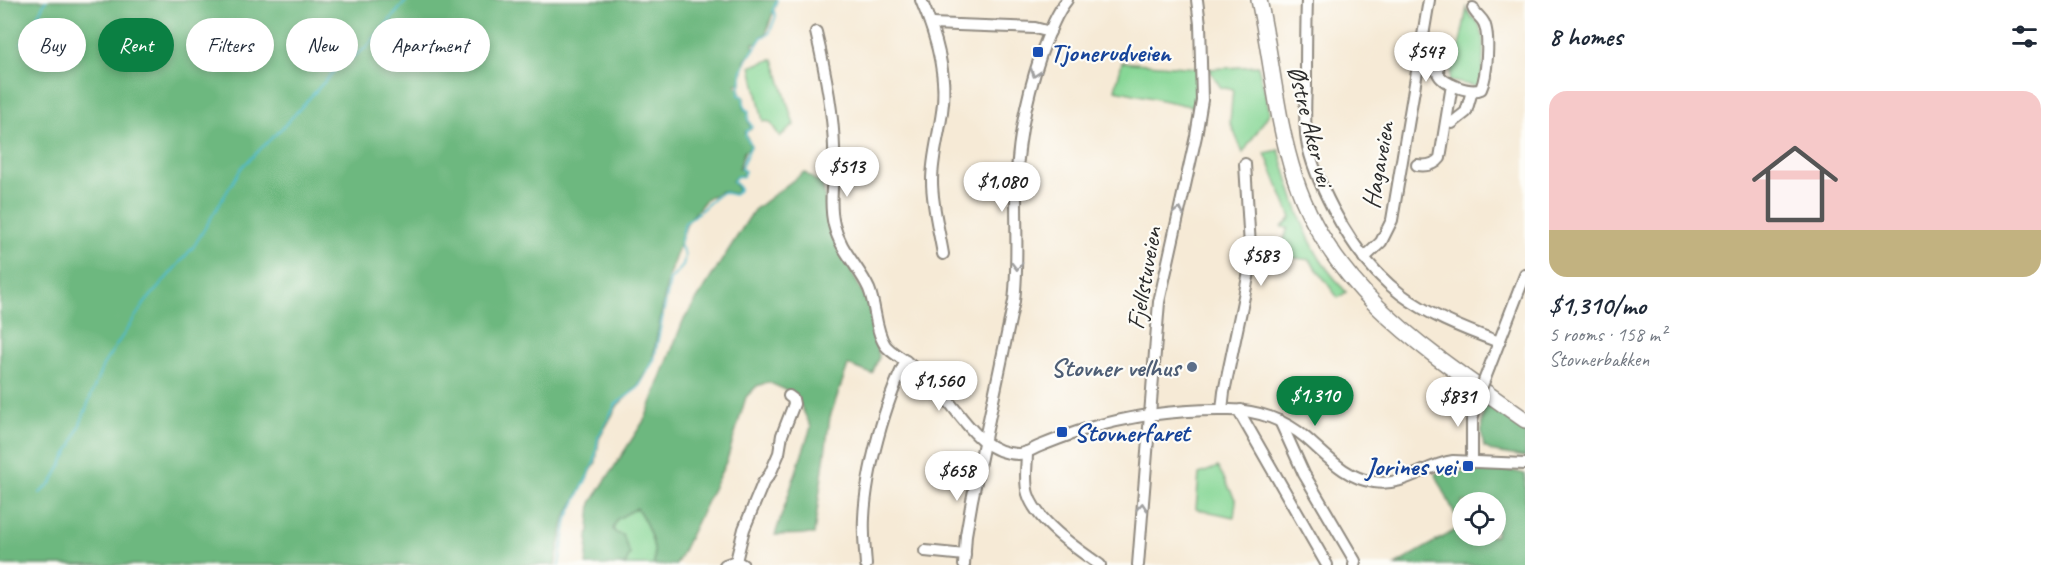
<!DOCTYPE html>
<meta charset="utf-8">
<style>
:root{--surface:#fff;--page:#f2f2f3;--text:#1f2937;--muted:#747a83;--accent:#0b8043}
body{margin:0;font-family:Caveat,sans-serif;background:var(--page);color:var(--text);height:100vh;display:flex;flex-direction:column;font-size:22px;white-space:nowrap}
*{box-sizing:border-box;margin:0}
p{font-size:20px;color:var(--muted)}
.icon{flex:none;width:33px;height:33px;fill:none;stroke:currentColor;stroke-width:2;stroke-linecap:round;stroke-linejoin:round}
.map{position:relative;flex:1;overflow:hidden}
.details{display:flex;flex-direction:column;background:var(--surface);width:540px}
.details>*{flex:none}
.guide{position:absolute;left:18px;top:18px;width:570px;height:54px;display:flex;gap:12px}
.tools{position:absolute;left:1452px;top:492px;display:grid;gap:12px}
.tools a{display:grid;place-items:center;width:54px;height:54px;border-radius:50%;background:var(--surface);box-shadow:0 3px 9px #0003;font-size:30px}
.price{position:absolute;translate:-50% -51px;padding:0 14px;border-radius:21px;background:#fff;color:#222;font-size:20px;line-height:39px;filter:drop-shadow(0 2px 3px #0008)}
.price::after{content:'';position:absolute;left:50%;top:36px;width:18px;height:14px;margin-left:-9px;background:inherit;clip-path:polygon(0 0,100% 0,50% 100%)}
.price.on{background:var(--accent);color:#fff}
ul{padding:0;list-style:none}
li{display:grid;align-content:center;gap:12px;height:318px;padding:0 24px}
li span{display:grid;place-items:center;height:186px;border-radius:18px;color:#555}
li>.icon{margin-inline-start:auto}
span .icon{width:108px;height:108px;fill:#fffc;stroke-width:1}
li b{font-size:26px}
h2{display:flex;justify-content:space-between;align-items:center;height:72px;padding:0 24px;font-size:26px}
.pill{padding:0 21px;border-radius:27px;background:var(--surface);box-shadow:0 3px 9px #0003;font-size:21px;line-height:54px}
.pill.on{background:var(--accent);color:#fff}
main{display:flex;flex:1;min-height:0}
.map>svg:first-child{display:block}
</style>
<main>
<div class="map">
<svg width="1525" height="565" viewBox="0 0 1525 565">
<rect width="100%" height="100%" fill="#fdfcf7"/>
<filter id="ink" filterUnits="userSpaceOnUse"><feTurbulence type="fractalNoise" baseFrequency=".0167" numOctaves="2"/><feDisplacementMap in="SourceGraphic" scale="12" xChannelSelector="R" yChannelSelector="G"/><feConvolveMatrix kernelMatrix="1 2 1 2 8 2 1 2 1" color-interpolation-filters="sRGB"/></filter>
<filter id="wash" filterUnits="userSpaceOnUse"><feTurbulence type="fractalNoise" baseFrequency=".008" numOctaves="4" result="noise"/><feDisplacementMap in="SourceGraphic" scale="24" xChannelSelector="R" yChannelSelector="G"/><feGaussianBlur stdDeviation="1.35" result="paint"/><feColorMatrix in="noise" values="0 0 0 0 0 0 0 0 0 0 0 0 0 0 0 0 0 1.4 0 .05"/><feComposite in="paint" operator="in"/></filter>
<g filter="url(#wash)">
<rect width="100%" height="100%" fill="#f6ead6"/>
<!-- green -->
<g fill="#87d796" stroke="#598160" stroke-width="1.5">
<path d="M 1467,8 L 1471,17 C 1490,25 1482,66 1481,84 L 1475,86 L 1449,81 L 1455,48 L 1459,48 Z"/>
<path d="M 774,59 L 794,125 L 780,137 L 770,122 L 763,121 L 751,66 Z"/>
<path d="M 1122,62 L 1197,68 L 1194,107 L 1115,90 Z"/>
<path d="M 1258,66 L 1270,112 L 1243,153 L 1230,122 L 1233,89 L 1221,88 L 1209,69 Z"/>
<path d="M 1279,150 C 1290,186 1300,226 1320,259 C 1327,270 1337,281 1346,292 L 1338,298 L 1310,260 L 1289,257 L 1282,244 L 1288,228 L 1282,227 L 1291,218 L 1265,153 Z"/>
<path d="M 1218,467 L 1236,501 L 1234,517 L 1196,509 L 1199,474 Z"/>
<path d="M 637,508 C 648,525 657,544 654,565 L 625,565 L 630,554 L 613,529 L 617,519 Z"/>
</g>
<!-- forest -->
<g fill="#6db87f" stroke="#4c7255" stroke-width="1.5" fill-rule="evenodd">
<path d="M 0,0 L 777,0 L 766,34 L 762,36 L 758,43 L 753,43 L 754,50 L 745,60 L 741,83 L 736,84 L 736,86 L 740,88 L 740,95 L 744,97 L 744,109 L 749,111 L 748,120 L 751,129 L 745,132 L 751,147 L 744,152 L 739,168 L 744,171 L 742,176 L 737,176 L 732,181 L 738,189 L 734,194 L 722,191 L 707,198 L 687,223 L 668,278 L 652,362 L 637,387 L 618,405 L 599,439 L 596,462 L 565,518 L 555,565 L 0,565 Z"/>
<path d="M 804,172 L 823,186 L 829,228 L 869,305 L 879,357 L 872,374 L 848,365 L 830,417 L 814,534 L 775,535 L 811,427 L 795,394 L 768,382 L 757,386 L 746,397 L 727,460 L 676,565 L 654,565 C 657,544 648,525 637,508 L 617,519 L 613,529 L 616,533 L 623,535 L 630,554 L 625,565 L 586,565 L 591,503 L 645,419 L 683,321 L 754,210 Z"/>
<path d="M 1489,402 L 1525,430 L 1525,457 L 1494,452 L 1484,447 C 1481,433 1480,416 1487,403 Z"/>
<path d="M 1509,470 L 1525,474 L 1525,565 L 1395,565 L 1461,527 L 1435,473 ZM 1462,502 L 1496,502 L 1496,536 L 1462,536 Z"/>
</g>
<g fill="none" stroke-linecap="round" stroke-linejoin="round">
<!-- stream -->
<g stroke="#4fbacb" stroke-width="2">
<path d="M 22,44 L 46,0"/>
<path d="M 40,493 L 52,482 L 72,445 L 103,365 L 144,304 L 194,246 L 242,167 L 284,126 L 336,69 L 366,48 L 407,0"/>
<path d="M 559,565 L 567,519 L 595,461 L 598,438 L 616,404 L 638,388 L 654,360 L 670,280 L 683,266 L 685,255 L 680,245 L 685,223 C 699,214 709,201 723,192 L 734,195 L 740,189 L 733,181 L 737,176 L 743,177 L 745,171 L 741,169 C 743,159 749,153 751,144 L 746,137 L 746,132 L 752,127 L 748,119 L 749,111 L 745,109 L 743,96 L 739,95 L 742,71 L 747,60 L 762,37 L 769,34 L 776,16 L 773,10 L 777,0"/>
</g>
</g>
</g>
<g filter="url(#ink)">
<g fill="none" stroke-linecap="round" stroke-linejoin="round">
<defs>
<g id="minor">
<path d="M 921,0 C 936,35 948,74 942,112 C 939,135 932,157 932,181 C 932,205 939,230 943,254"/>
<path d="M 1307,0 C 1306,29 1306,58 1306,87 C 1305,105 1304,123 1307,141 C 1311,165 1322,188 1333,209 C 1375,289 1417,312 1499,342"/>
<path d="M 931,24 L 1035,28 L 1050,32"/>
<path d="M 816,32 C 825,70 833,109 834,147 C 835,173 828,200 834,225 C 840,250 859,267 869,289 C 876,306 875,330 885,345 C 891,353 901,357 908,363 C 921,373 933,384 944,396 C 965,420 982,453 1018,454 C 1026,454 1032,449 1040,446 C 1055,440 1070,434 1086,429 C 1132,415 1181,409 1230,410 C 1257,410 1285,420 1306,438 C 1327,456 1345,478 1374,482 C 1404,487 1425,465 1453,461 L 1525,464"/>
<path d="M 1421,48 L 1439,56 L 1438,73 C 1442,84 1471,94 1481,89 C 1487,76 1490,36 1484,23 C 1481,17 1475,14 1473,8"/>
<path d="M 1452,123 L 1466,112 L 1472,91"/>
<path d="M 1417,165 C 1425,166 1435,165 1440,158 L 1452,85"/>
<path d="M 1364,258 L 1381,242 L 1392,220 L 1429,0"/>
<path d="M 1489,368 L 1525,275"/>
<path d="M 1222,410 L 1224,392 L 1251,263 L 1245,164"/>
<path d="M 1241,410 L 1241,415 L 1327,565"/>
<path d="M 1280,421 L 1304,474 L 1355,561 L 1354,565"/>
<path d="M 1027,452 C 1027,465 1024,481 1028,494 C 1036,521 1077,549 1100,565"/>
<path d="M 1472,462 L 1472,421 L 1477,399"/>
<path d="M 925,551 L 965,555"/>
<path d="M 736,561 L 744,529 L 763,483 L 770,474 L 779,453 L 782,435 L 794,404 L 793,399 L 789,396"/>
<path d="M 725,565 L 736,561 L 743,565"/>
<path d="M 866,565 C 865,549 863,534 864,518 C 866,472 885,402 906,361"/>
<path d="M 964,565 L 966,535 L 972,500 L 1014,301 C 1018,267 1016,234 1016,199 C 1016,150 1025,101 1041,54 C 1048,36 1055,15 1067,0"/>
<path d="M 1138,565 L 1159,302 L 1196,136 L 1202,100 L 1200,24 L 1197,0"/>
</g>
<path id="highway" d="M 1259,0 C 1272,59 1276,120 1295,178 C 1333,294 1431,353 1525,420"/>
</defs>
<!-- minor casing -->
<use href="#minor" stroke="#908a80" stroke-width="14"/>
<!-- highway casing -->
<use href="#highway" stroke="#908a80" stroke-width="18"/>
<!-- minor -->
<use href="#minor" stroke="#fff" stroke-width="10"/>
<!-- highway -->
<use href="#highway" stroke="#fff" stroke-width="15"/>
<defs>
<path id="minor-bridge" d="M 1477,399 L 1489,368"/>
</defs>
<!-- minor-bridge casing -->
<use href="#minor-bridge" stroke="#908a80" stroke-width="14" stroke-linecap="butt"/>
<!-- minor-bridge -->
<use href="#minor-bridge" stroke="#fff" stroke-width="10"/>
</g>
<!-- one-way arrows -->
<defs><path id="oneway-chevron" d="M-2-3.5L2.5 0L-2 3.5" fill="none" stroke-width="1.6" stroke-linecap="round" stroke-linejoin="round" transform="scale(1.5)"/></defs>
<g stroke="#a0a0a0">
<use href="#oneway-chevron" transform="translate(1035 73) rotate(108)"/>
<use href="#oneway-chevron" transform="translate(1179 211) rotate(-77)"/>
<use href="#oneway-chevron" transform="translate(1017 266) rotate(91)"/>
<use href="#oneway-chevron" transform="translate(1142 507) rotate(-86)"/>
</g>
</g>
<!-- markers -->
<g fill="#1a4fb4" stroke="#fdfcf7" stroke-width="2">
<rect x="1032" y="46" width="12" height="12" rx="3"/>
<rect x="1056" y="426" width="12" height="12" rx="3"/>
<rect x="1462" y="460" width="12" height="12" rx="3"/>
</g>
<circle fill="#5c6f8a" stroke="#fdfcf7" stroke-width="2" cx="1192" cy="367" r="6"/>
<g text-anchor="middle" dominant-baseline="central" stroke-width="4.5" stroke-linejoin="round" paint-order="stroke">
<!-- transit labels -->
<g font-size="26" font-weight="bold" fill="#164399" stroke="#fdfcf7" text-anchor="start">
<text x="1050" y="52">Tjonerudveien</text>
<text x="1074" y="432">Stovnerfaret</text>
<text x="1456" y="466" text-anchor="end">Jorines vei</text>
</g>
<!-- street labels -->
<g font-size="26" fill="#2b2b2b" stroke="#fdfcf7">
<text transform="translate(1311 126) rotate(76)">Østre Aker vei</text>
<text transform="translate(1378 165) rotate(-80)">Hagaveien</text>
<text transform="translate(1144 278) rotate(-80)">Fjellstuveien</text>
</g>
<!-- service labels -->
<g font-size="26" font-weight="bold" fill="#4e5e75" stroke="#fdfcf7" text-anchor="end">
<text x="1180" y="367">Stovner velhus</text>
</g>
</g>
</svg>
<div class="tools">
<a><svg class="icon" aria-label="locate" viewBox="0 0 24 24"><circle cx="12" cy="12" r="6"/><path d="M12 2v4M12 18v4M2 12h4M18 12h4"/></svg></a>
</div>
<b class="price" style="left:1426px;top:83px">$547</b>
<b class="price" style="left:847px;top:198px">$513</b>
<b class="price" style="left:1002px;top:213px">$1,080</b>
<b class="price" style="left:1261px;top:287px">$583</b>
<b class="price" style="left:939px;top:412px">$1,560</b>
<b class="price on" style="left:1315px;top:427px">$1,310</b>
<b class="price" style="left:1458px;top:428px">$831</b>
<b class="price" style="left:957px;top:502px">$658</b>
<div class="guide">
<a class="pill">Buy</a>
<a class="pill on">Rent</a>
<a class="pill">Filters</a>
<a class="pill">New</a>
<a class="pill">Apartment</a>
</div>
</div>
<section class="details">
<h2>8 homes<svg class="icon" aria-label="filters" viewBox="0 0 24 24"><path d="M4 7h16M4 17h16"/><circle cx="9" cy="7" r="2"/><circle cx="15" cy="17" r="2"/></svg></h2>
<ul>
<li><span style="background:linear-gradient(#f6c9c9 75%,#c2b280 0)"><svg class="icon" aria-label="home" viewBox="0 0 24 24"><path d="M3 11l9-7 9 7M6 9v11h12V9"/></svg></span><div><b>$1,310/mo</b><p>5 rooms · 158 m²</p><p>Stovnerbakken</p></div></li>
</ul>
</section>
</main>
